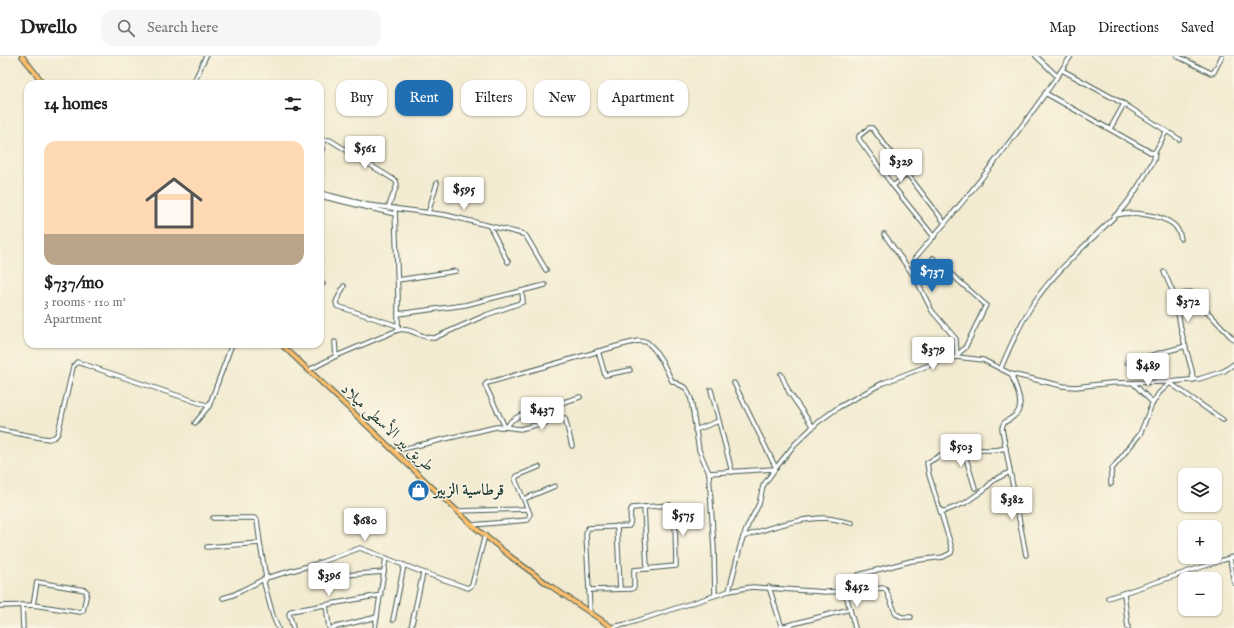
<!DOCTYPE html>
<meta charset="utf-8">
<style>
:root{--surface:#fff;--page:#f6f6f6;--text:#222;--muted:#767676;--line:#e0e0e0;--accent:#1f6fb2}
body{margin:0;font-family:"IM FELL English",Amiri,serif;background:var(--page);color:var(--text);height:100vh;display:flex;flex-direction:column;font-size:15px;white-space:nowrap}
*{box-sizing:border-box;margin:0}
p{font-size:13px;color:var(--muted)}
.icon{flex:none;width:22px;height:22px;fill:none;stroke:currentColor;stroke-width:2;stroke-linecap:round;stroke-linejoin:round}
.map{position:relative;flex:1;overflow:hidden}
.panel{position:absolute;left:24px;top:24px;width:300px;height:268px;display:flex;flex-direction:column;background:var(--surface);border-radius:12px;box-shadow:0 1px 3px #0004}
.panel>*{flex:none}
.banner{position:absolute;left:336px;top:24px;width:380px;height:36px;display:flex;gap:8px}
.buttons{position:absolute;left:1178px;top:412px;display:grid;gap:8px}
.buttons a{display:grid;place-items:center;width:44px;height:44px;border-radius:8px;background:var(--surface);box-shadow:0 1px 3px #0004;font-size:20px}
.price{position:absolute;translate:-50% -34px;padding:0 9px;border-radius:4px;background:#fff;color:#222;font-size:13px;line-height:26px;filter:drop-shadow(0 1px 2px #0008)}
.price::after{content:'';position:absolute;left:50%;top:24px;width:12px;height:9px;margin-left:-6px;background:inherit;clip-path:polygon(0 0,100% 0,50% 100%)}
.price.on{background:var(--accent);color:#fff}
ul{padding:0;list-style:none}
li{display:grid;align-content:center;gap:8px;height:212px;padding:0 20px}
li span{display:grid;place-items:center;height:124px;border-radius:12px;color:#555}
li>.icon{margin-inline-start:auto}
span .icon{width:72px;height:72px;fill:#fffc;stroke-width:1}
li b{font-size:17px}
h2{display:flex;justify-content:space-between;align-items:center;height:48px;padding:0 20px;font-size:17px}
.chip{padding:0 14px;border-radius:12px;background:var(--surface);box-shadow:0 1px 3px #0004;font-size:14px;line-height:36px}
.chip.on{background:var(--accent);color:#fff}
header{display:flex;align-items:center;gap:24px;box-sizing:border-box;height:56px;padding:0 20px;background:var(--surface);border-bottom:1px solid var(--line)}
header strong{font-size:19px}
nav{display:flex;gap:22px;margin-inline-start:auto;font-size:14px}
.search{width:280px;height:36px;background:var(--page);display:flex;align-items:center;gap:10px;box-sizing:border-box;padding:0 14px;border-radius:12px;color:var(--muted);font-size:15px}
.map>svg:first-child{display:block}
</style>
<header>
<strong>Dwello</strong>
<div class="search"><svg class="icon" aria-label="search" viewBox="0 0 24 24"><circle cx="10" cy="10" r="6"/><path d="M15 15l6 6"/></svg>Search here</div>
<nav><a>Map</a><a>Directions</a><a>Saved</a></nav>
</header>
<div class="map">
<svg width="1234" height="572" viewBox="0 0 1234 572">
<rect width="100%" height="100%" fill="#fcf5e5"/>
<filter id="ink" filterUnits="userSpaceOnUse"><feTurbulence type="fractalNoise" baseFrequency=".025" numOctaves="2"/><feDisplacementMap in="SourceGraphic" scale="8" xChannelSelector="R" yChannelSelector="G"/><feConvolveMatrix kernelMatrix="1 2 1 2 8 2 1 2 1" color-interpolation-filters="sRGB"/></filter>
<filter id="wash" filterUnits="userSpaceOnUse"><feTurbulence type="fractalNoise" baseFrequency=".012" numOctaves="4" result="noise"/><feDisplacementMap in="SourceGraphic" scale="16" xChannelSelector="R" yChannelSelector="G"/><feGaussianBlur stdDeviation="0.9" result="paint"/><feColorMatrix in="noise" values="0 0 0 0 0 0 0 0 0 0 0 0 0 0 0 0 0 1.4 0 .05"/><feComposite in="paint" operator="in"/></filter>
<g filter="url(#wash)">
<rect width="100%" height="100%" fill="#f3ebd1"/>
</g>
<g filter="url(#ink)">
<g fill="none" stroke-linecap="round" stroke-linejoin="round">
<defs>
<g id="minor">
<path d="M 1036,0 L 1057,20"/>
<path d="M 1177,0 L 1211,17 L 1214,16 L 1222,0"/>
<path d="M 1062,14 L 1124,48 L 1179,83"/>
<path d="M 193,28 L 206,0"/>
<path d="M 1045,37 L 1152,97 L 1155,96 L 1166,76"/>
<path d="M 1110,73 L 1124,48"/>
<path d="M 320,99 L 325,84 L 330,84 L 396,125 L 397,129 L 388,152"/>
<path d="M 893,130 L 907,118"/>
<path d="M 320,137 L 368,149 L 446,159 L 523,178 L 526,180 L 546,214"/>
<path d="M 320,140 L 395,158"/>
<path d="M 395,152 L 398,240 L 398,274"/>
<path d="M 428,157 L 437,127"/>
<path d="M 1116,159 C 1131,155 1163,159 1174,169 C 1178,173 1180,178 1181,183"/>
<path d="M 490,171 L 508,206"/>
<path d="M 884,178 L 916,223 L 932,255 L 956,283 L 957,301"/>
<path d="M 934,181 L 893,130 L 859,83 L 859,80 L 869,72 L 872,72 L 945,167"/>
<path d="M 933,202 L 986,249 L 965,292 L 957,299"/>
<path d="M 1164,216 L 1176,243 L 1181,274 L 1192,315 L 1193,324"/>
<path d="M 916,223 L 914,205 L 915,202 C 971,138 1024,71 1071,0"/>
<path d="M 398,224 L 456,215"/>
<path d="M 320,227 L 323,228"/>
<path d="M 344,230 L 336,246 L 337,250 L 398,270"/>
<path d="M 1176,240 L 1191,236 L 1203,251 L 1234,284"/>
<path d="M 398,258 L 465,249 L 545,229"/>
<path d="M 335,286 L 336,300"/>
<path d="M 598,295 L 605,319 L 630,314"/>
<path d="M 1127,306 L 1186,290"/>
<path d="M 1001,312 C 1011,288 1022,263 1037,242 C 1060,210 1091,185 1118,157 C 1133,142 1143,122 1154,104 L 1155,97"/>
<path d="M 309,314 L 336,300 L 398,274 C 412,271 421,283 434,282 L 486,259 L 523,246 L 522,235"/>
<path d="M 781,318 L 789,336 L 813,371"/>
<path d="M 1011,318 C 1015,329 1027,351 1014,360 C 1009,365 1002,365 1002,373 L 1026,499"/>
<path d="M 734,327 L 776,412"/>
<path d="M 1133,327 L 1153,347"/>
<path d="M 1170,327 L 1223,364"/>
<path d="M 711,334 L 732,416"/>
<path d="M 195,367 L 209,350 L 232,288"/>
<path d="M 505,371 L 520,373 L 565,362 L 572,390"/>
<path d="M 507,371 L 511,365 L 519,360 L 580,341"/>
<path d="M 0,374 L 42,382 L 49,383 L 55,381 L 58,377 L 73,311 L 77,306 L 209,350"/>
<path d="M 695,374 L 719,365"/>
<path d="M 962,389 L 975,432"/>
<path d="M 394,395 L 496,371 L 505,371 L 486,331 L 485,329 L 487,327 L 621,289 L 638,285 L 647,286 L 654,293 L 662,305 L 672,325 L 686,332 L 691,343 L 699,394 L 709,417 L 714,493 L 715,539"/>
<path d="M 709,417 L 775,413"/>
<path d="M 1111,428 L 1111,418 L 1112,413 L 1140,378 L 1152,348 L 1159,337 L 1170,327"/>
<path d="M 524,443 L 555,430"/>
<path d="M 644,451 L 647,513"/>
<path d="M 458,455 L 528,453"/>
<path d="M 941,455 L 945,455 L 965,447 L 985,433 L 994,424 L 1010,416"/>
<path d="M 213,462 L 254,462 L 257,464 L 260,487 L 266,522 L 264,527 L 273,560 L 278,572"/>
<path d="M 472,469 L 528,464 L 530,458 L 515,423 L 517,420 L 539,411"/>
<path d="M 617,470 L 620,533"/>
<path d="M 743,481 C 768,472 795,463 822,462 C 832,462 842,465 852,467"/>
<path d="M 207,491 L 260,487"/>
<path d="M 1230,502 L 1234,527"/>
<path d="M 345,519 L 384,516"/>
<path d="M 769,531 L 782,572"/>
<path d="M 853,533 L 861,534 L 884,532 L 886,534 L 896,558 L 902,561 L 911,561"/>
<path d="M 589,534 L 586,478 L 588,472 L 629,470 C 633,464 628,457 632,452 L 670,449 L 672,451 L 675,461 L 676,510 L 634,514 L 634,531 L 632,533 L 589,534 L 590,557"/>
<path d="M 729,535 L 741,487 L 748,469 L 759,448 L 763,430 L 775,413 L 795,388 L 818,366 L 839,351 L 883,327 L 940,305 L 957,301 L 983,304 L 1011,318 L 1063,330 L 1075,331 L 1111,327 L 1169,326 L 1199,323 L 1224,315 L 1234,308"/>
<path d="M 845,535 L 855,572"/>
<path d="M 1124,537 L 1128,572"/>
<path d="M 223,542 L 233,539 L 266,522 L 319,507 L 360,492 L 419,515 L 468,532 L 472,529 L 485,479"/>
<path d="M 1108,542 L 1223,504 L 1234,501"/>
<path d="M 22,549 L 23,572"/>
<path d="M 326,549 L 329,572"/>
<path d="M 0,550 L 33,549 L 80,556 L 83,555 L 87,536 L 85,534 L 37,526 L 33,549"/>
<path d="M 393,564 L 404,509"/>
<path d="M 612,571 L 627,568 L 729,535 L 752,531 L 825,536 L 849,535 L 853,533 L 853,524 L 858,519 L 911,505 L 943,501 L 951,497 L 952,494 L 950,486 L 929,419 L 927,407 L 955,391 L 966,387 L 981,394 L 996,394 L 1006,392"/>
<path d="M 781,571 L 850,553"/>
<path d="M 293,572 L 289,558 L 291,555 L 381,539"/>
<path d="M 332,572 L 377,561"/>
<path d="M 375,572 L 386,502"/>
<path d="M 411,572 L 423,517"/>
</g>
<g id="major">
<path d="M 22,0 L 44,28"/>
<path d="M 281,288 L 472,469 L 511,501 L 549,529 L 613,572"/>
</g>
</defs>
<!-- minor casing -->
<use href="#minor" stroke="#3f574c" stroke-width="5.5"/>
<!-- major casing -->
<use href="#major" stroke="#3f574c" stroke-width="6"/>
<!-- minor -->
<use href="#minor" stroke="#fff" stroke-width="3.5"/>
<!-- major -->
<use href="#major" stroke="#fabe6d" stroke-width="4"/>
</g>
</g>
<!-- icons -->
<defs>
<symbol id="shop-disc" viewBox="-11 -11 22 22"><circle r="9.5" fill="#1f6fb2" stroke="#fcf5e5"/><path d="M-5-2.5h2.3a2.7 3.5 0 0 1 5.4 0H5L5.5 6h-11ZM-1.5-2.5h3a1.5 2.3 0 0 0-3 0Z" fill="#fff"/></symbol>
</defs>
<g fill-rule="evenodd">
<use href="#shop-disc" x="406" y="422" width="25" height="25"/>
</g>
<g text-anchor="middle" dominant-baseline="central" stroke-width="3" stroke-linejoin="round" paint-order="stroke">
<!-- street labels -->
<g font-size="16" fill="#1f3d34" stroke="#fcf5e5">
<text transform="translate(387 372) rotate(43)">طريق بير الأسطى ميلاد</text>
</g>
<!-- poi labels -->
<g font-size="16" font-weight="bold" fill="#1f3d34" stroke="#fcf5e5" text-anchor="start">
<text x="434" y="435">قرطاسية الزبير</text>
</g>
</g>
</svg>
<div class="buttons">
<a><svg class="icon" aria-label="layers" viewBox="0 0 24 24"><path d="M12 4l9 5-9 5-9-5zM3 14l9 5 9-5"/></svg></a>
<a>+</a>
<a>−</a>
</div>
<b class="price" style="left:365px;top:114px">$561</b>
<b class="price" style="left:901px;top:127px">$329</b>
<b class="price" style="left:464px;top:155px">$595</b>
<b class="price on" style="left:932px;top:237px">$737</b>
<b class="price" style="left:1188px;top:267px">$372</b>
<b class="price" style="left:933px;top:315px">$379</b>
<b class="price" style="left:1148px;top:331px">$489</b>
<b class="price" style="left:542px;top:375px">$437</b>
<b class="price" style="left:961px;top:412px">$503</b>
<b class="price" style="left:1012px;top:465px">$382</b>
<b class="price" style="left:683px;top:481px">$575</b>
<b class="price" style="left:365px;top:486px">$680</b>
<b class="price" style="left:329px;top:541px">$396</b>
<b class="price" style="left:857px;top:552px">$452</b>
<div class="banner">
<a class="chip">Buy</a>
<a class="chip on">Rent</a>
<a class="chip">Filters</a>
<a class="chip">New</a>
<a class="chip">Apartment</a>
</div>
<section class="panel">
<h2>14 homes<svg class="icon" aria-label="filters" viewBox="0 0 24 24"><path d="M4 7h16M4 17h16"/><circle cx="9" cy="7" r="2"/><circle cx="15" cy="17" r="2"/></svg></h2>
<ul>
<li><span style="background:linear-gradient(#ffd9b3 75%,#b9a48a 0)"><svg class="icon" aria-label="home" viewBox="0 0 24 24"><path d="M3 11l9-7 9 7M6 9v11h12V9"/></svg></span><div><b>$737/mo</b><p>3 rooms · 110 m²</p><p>Apartment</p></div></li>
</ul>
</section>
</div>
